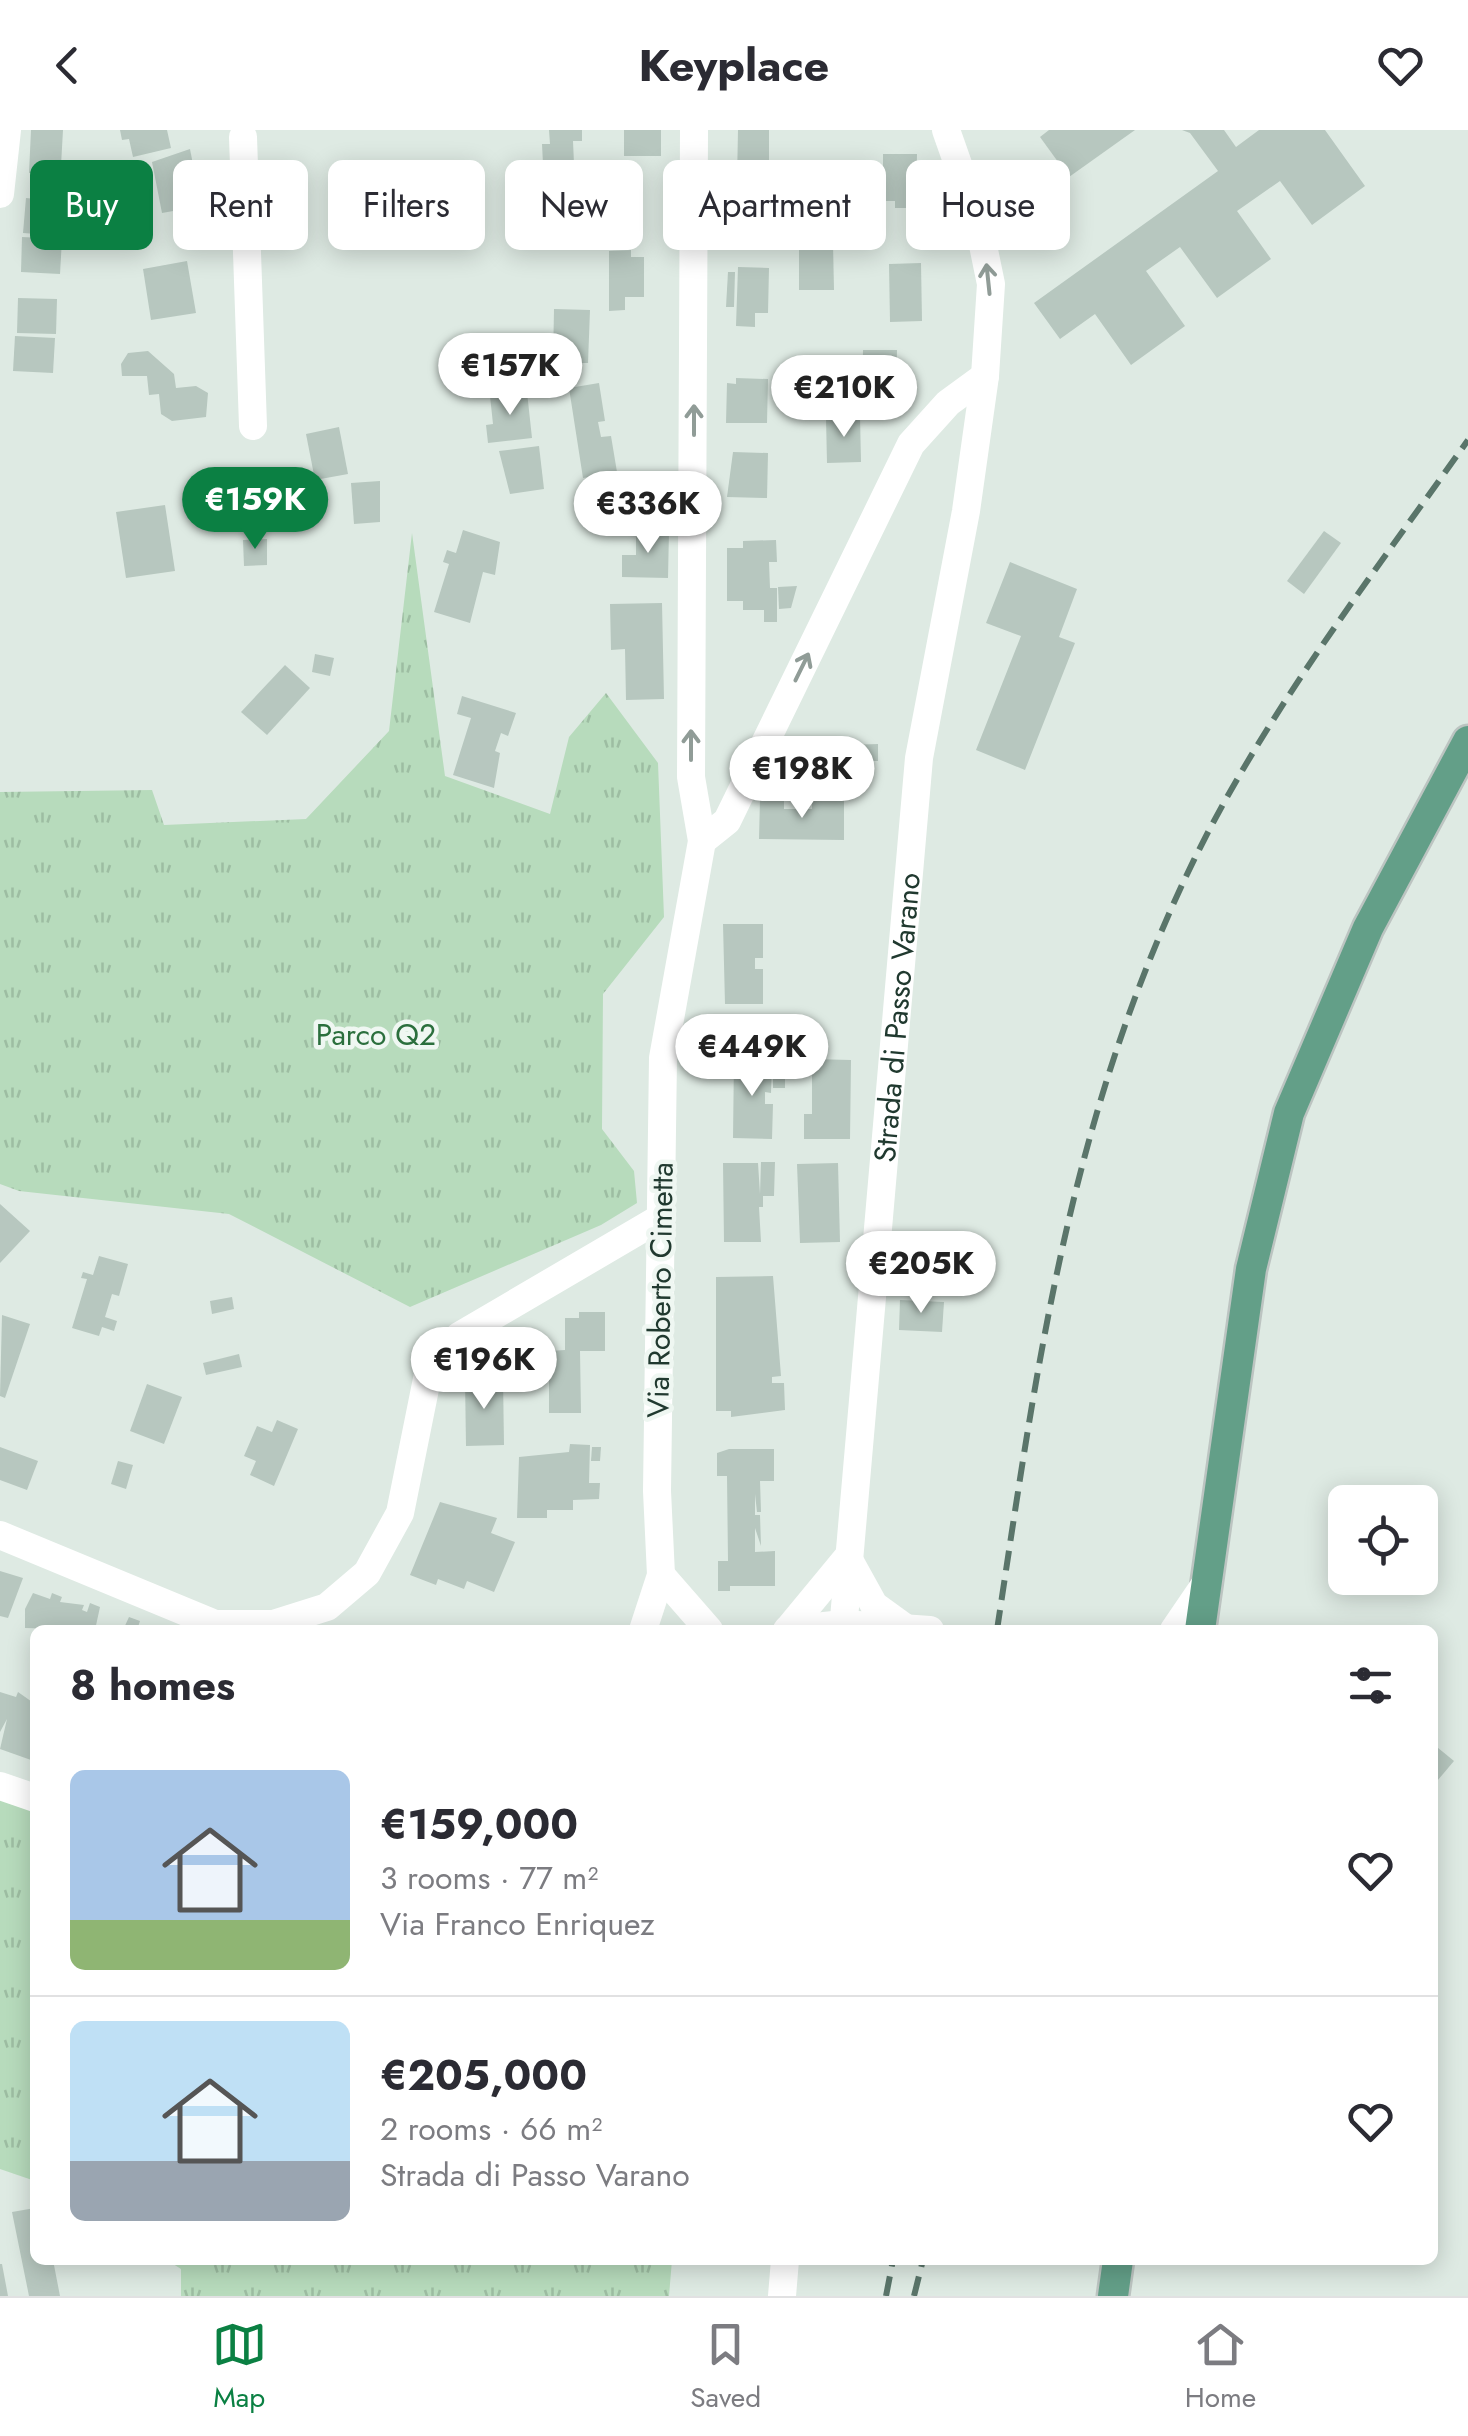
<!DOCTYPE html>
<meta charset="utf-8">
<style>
:root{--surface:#fff;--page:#f7f7f7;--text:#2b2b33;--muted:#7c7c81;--line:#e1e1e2;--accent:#0b8043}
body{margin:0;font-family:Jost,sans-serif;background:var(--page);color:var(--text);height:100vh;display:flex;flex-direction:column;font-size:38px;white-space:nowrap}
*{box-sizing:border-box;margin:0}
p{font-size:32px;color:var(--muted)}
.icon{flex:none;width:55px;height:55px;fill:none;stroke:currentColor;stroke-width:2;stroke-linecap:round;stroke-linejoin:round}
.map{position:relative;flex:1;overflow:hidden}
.sheet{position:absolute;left:30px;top:1495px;width:1408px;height:640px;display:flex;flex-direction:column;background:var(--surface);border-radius:15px;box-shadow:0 5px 25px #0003}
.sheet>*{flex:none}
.hud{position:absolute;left:30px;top:30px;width:1410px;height:90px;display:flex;gap:20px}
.controls{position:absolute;left:1328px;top:1355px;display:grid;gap:20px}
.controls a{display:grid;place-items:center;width:110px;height:110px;border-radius:15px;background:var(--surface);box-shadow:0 5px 25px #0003;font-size:50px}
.price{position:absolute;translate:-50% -85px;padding:0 22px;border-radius:35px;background:#fff;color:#222;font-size:32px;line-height:65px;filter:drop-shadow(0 2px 5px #0008)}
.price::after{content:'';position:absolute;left:50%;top:60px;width:30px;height:22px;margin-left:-15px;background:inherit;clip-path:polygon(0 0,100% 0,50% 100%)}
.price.current{background:var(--accent);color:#fff}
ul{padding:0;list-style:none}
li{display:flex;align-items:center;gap:30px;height:250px;padding:0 40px}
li+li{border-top:2px solid var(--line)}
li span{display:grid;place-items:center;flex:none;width:280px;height:200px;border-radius:15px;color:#555}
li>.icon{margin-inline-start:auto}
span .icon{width:120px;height:120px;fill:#fffc;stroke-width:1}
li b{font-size:42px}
h2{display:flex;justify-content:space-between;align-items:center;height:120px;padding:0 40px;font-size:42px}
.chip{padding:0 35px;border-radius:15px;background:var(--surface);box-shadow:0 5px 25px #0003;font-size:35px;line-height:90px}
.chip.current{background:var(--accent);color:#fff}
header{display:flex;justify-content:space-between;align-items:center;height:130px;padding:0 40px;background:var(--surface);font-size:45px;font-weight:700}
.tabs{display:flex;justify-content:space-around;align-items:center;height:140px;border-top:2px solid var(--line);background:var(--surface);font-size:28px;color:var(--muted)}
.tabs a{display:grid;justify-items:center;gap:5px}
.tabs .current{color:var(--accent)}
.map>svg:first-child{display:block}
</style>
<header><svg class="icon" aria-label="back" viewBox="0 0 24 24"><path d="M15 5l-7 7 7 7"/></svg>Keyplace<svg class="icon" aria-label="heart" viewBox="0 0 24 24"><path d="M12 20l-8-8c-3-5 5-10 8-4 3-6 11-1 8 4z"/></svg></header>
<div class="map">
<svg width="1468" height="2166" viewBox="0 0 1468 2166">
<defs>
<pattern id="park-tufts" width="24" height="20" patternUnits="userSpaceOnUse" patternTransform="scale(2.5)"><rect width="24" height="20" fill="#b7dbbc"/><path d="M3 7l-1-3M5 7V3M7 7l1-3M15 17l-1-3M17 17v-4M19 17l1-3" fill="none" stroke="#9dbda2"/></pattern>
</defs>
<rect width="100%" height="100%" fill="#deeae3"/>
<!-- park -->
<g fill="url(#park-tufts)">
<path d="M 412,403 L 445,646 L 550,684 L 569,607 L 606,563 L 658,633 L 664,787 L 603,864 L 602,999 L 634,1041 L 637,1073 L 601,1095 L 410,1177 L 229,1084 L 19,1061 L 0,1054 L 0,662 L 152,660 L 164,695 L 306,689 L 389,601 Z"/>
<path d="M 0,1667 L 35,1679 L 35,2051 L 0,2039 Z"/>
<path d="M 167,2130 L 672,2130 L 669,2166 L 181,2166 L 181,2139 Z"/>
</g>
<!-- building -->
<g fill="#b7c7bf">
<path d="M 31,0 L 63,0 L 60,53 L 45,52 L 45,44 L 29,43 Z"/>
<path d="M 120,0 L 167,0 L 171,18 L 133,27 L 129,9 L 122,10 Z"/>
<path d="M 549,0 L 582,0 L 582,11 L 573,11 L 576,80 L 547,81 L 547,94 L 537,94 L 536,75 L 545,74 L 542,14 L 550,14 Z"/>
<rect x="624" y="0" width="37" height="26"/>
<path d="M 738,0 L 769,0 L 769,96 L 753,96 L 753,102 L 736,101 Z"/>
<path d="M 1049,0 L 1135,0 L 1069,47 L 1040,7 Z"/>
<path d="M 1182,0 L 1224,0 L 1236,17 L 1259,0 L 1325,0 L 1365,56 L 1312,95 L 1280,51 L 1237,81 L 1271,129 L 1217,168 L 1180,117 L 1146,141 L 1185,196 L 1131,235 L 1095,184 L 1060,209 L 1034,173 L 1218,41 L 1190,3 Z"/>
<path d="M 190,19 L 201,76 L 162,83 L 152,32 Z"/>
<path d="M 883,24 L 917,24 L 916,78 L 895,78 L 895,71 L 883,71 Z"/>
<path d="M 797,37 L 830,37 L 829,84 L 811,84 L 811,94 L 795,93 Z"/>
<path d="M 128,39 L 129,48 L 116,50 L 131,50 L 133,117 L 93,118 L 87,44 Z"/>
<path d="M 856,67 L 856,80 L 831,80 L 831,68 Z"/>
<path d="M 26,68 L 66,72 L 63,106 L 23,103 Z"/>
<path d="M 22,107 L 62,109 L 60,144 L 21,142 Z"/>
<path d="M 799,113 L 833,113 L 834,160 L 799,160 Z"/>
<path d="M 631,120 L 631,127 L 644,127 L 644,167 L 625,167 L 625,180 L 609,181 L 609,121 Z"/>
<path d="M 187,131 L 196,183 L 151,190 L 143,139 Z"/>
<path d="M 921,133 L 922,191 L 890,192 L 889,134 Z"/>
<path d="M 738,137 L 769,138 L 768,183 L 755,183 L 755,197 L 736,196 Z"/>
<path d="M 728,142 L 735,142 L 734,177 L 726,177 Z"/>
<path d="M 18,168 L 57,169 L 56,204 L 17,203 Z"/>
<path d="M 554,179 L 590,180 L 588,233 L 553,233 Z"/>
<path d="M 15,206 L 55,208 L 53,243 L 13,241 Z"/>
<path d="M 863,220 L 897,220 L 896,266 L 862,265 Z"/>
<path d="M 148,221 L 174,244 L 176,258 L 196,256 L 208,263 L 206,287 L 172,291 L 161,284 L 159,264 L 149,265 L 147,246 L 122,246 L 121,234 L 128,223 Z"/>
<path d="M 736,248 L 768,249 L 767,293 L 726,293 L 727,253 L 736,254 Z"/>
<path d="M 599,253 L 605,291 L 598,292 L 601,307 L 611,306 L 617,342 L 583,348 L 569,258 Z"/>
<path d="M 527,262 L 532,308 L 488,313 L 486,295 L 493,294 L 490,266 Z"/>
<path d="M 860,287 L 861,332 L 827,333 L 826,288 Z"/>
<path d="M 339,297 L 348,344 L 315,350 L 306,304 Z"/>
<path d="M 539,316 L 544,359 L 510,364 L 499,321 Z"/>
<path d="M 733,322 L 768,323 L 767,368 L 727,367 Z"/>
<path d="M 380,351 L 380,392 L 354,394 L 351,353 Z"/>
<path d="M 165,375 L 175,441 L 126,448 L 116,382 Z"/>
<path d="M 463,400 L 500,412 L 495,445 L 483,442 L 470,493 L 434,482 L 449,434 L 443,432 L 447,420 L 456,423 Z"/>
<path d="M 636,401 L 669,401 L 668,448 L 622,447 L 622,425 L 636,425 Z"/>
<path d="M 1324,401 L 1341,413 L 1304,464 L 1287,451 Z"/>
<path d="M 267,409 L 267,435 L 244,436 L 243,410 Z"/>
<path d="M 776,410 L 777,432 L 769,432 L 770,458 L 777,458 L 777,492 L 764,492 L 764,480 L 743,480 L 743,471 L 727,471 L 727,418 L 743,418 L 743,411 Z"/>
<path d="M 1010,432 L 1077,459 L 1059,507 L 1075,513 L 1025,640 L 976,620 L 1021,506 L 986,493 Z"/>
<path d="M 797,456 L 791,478 L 779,479 L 778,457 Z"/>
<path d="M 662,473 L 664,569 L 626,570 L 625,519 L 611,520 L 610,474 Z"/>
<path d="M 315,524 L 334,528 L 330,546 L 312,542 Z"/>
<path d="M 285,535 L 310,558 L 267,605 L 241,582 Z"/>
<path d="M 462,566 L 516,583 L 508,606 L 501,603 L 495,621 L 500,623 L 494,658 L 453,645 L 471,588 L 457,584 Z"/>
<path d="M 878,614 L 878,631 L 866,631 L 867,643 L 811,645 L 811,654 L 785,655 L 784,617 Z"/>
<path d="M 760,669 L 784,669 L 784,679 L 812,679 L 812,670 L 844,670 L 844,710 L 759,709 Z"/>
<path d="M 723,794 L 763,794 L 763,828 L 755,828 L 755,839 L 763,839 L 763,874 L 725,874 Z"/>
<path d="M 734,928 L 772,929 L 771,963 L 765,962 L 765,974 L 773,974 L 772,1009 L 733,1008 Z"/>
<path d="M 812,929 L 851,930 L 850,1009 L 804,1009 L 804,984 L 812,984 Z"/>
<rect x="773" y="941" width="12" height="17"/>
<path d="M 761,1032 L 775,1032 L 774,1066 L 763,1066 L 763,1077 L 759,1077 L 761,1112 L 724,1112 L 723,1033 L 758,1033 L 760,1064 Z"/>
<path d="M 838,1033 L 840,1112 L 800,1113 L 797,1034 Z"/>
<path d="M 0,1074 L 30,1101 L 0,1133 Z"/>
<path d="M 99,1126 L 128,1134 L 119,1166 L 112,1164 L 105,1187 L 117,1191 L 114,1201 L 102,1197 L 99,1206 L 72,1198 L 87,1149 L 81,1148 L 83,1142 L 93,1145 Z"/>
<path d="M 773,1146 L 781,1246 L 772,1247 L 772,1253 L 784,1253 L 785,1280 L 731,1287 L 731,1281 L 716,1281 L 716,1147 Z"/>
<path d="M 232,1167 L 234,1179 L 212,1184 L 210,1171 Z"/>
<path d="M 900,1170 L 944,1172 L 942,1202 L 899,1200 Z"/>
<path d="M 579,1182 L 605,1182 L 605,1221 L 580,1221 L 581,1283 L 549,1283 L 549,1221 L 565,1220 L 565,1188 L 579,1188 Z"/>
<path d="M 2,1185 L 30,1194 L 5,1268 L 0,1266 Z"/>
<path d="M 239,1224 L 242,1237 L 206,1245 L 203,1233 Z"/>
<path d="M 465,1249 L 503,1249 L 504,1315 L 466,1316 Z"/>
<path d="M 147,1254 L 182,1267 L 164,1314 L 130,1301 Z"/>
<path d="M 277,1290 L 298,1299 L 274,1356 L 250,1345 L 256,1331 L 244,1326 L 257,1296 L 272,1302 Z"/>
<path d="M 570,1314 L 590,1315 L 589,1353 L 600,1353 L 599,1369 L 573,1370 L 573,1380 L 547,1380 L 547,1388 L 517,1388 L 519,1327 L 569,1322 Z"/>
<path d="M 0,1317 L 38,1331 L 27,1360 L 0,1350 Z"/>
<path d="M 592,1317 L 601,1317 L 600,1331 L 591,1331 Z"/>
<path d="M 729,1319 L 774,1319 L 774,1351 L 760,1351 L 761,1382 L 757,1382 L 755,1364 L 755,1385 L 760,1385 L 761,1416 L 755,1398 L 755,1422 L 775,1421 L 775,1456 L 730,1456 L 730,1461 L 718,1461 L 718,1431 L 728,1431 L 727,1346 L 717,1346 L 717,1323 Z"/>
<path d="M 118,1331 L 133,1335 L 126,1359 L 111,1354 Z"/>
<path d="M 440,1372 L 497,1388 L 491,1403 L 515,1412 L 494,1462 L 467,1451 L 464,1459 L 438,1449 L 436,1455 L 410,1445 Z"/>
<path d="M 0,1441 L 23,1448 L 8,1488 L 0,1486 Z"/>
<path d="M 33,1463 L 50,1469 L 52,1463 L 62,1467 L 60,1472 L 84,1475 L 82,1480 L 87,1482 L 90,1473 L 100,1477 L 95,1500 L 25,1498 L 25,1479 Z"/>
<path d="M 129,1487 L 140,1491 L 138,1497 L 144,1500 L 123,1500 Z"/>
<path d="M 497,1495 L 576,1495 L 574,1500 L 495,1500 Z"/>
<path d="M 0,1562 L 16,1567 L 18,1562 L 35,1574 L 31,1630 L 0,1619 L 7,1589 L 0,1602 Z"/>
<path d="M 1432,1613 L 1454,1631 L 1432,1657 Z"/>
<path d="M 35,2078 L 35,2130 L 53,2130 L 60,2166 L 29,2166 L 12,2082 Z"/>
<path d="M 0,2134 L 2,2134 L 8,2166 L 0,2166 Z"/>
</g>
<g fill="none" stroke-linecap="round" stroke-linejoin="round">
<defs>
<g id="major">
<path d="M 1200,1500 L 1251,1139 L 1289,983 L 1368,798 L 1468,611"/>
<path d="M 1113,2166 L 1118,2130"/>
</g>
</defs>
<!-- major casing -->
<use href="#major" stroke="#bcc4c1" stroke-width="35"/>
<!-- minor -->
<g stroke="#fff" stroke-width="28">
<path d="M 243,7 L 253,296"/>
<path d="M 0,64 L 7,0"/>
<path d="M 702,711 L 727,691 L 911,314 L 948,273 L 985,246"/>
<path d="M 0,1405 L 215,1494 L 273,1494 L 327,1477 L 367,1443 L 400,1383 L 428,1244 L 459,1206 L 662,1087"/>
<path d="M 848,1428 L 874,1475 L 903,1496"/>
<path d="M 661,1445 L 709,1500"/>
<path d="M 790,1497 L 847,1428"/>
<path d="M 643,1500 L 661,1445 L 657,1361 L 663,928 L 702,711 L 691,647 L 694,0"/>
<path d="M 787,1500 L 843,1494 L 930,1500"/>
<path id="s1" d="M 843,1500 L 919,628 L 966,381 L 985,246 L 991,154 L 978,91 L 946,0"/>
<path d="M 1174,1500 L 1204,1456"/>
<path d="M 0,1656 L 35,1668"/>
<path d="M 782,2166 L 785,2130"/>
</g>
<!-- major -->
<use href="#major" stroke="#639f88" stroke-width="30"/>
<!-- rail -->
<g stroke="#5a756a" stroke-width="6" stroke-dasharray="20 10" stroke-linecap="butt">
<path d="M 997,1500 C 1037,1236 1068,1001 1182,755 C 1256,595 1367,453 1468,310"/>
<path d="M 886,2166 L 893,2130"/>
<path d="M 914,2166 L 923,2130"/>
</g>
</g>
<!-- one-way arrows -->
<defs><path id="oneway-shaft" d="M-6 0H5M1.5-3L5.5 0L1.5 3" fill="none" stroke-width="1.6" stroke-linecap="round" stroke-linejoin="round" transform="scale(2.5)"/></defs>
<g stroke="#909c97">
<use href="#oneway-shaft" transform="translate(988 149) rotate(-96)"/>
<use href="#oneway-shaft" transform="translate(694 290) rotate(-90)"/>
<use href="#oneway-shaft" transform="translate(802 537) rotate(-64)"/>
<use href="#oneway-shaft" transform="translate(691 615) rotate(-90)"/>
</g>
<g text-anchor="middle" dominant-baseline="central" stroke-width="9" stroke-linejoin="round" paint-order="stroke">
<!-- street labels -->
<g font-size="30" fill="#20392f" stroke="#eff7f2">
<text stroke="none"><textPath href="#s1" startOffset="615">Strada di Passo Varano</textPath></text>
<text transform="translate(660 1160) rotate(-89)">Via Roberto Cimetta</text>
</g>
<!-- park labels -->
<g font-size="30" fill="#2b6f3d" stroke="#eff7f2">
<text x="376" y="904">Parco Q2</text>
</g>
</g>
</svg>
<div class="controls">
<a><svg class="icon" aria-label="locate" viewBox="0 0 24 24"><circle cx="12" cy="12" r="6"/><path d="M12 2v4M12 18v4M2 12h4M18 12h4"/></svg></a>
</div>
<b class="price" style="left:510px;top:288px">€157K</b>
<b class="price" style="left:844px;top:310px">€210K</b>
<b class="price current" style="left:255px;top:422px">€159K</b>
<b class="price" style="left:648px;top:426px">€336K</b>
<b class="price" style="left:802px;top:691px">€198K</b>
<b class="price" style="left:752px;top:969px">€449K</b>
<b class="price" style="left:921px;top:1186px">€205K</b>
<b class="price" style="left:484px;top:1282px">€196K</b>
<div class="hud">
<a class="chip current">Buy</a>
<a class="chip">Rent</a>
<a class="chip">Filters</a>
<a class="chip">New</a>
<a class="chip">Apartment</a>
<a class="chip">House</a>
</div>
<section class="sheet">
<h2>8 homes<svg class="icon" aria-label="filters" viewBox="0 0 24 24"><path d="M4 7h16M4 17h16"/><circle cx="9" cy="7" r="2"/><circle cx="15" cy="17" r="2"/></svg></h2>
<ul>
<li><span style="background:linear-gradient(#a9c7e8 75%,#8fb573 0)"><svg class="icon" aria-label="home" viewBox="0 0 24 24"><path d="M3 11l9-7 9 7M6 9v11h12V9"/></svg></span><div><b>€159,000</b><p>3 rooms · 77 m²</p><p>Via Franco Enriquez</p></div><svg class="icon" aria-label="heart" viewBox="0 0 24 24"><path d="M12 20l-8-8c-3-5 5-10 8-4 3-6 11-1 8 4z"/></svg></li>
<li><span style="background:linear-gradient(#bfe0f5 70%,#9aa5b1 0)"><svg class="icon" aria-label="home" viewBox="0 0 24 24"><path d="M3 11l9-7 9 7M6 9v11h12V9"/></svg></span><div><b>€205,000</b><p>2 rooms · 66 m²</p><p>Strada di Passo Varano</p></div><svg class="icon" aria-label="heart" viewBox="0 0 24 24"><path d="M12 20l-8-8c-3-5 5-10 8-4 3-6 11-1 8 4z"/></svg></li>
</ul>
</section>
</div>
<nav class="tabs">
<a class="current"><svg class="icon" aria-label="map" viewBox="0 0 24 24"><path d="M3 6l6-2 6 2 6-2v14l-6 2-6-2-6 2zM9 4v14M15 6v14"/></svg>Map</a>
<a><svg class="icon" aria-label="saved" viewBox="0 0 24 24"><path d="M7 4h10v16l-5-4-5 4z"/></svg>Saved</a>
<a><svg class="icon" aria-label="home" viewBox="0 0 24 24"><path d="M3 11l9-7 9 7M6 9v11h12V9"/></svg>Home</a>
</nav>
